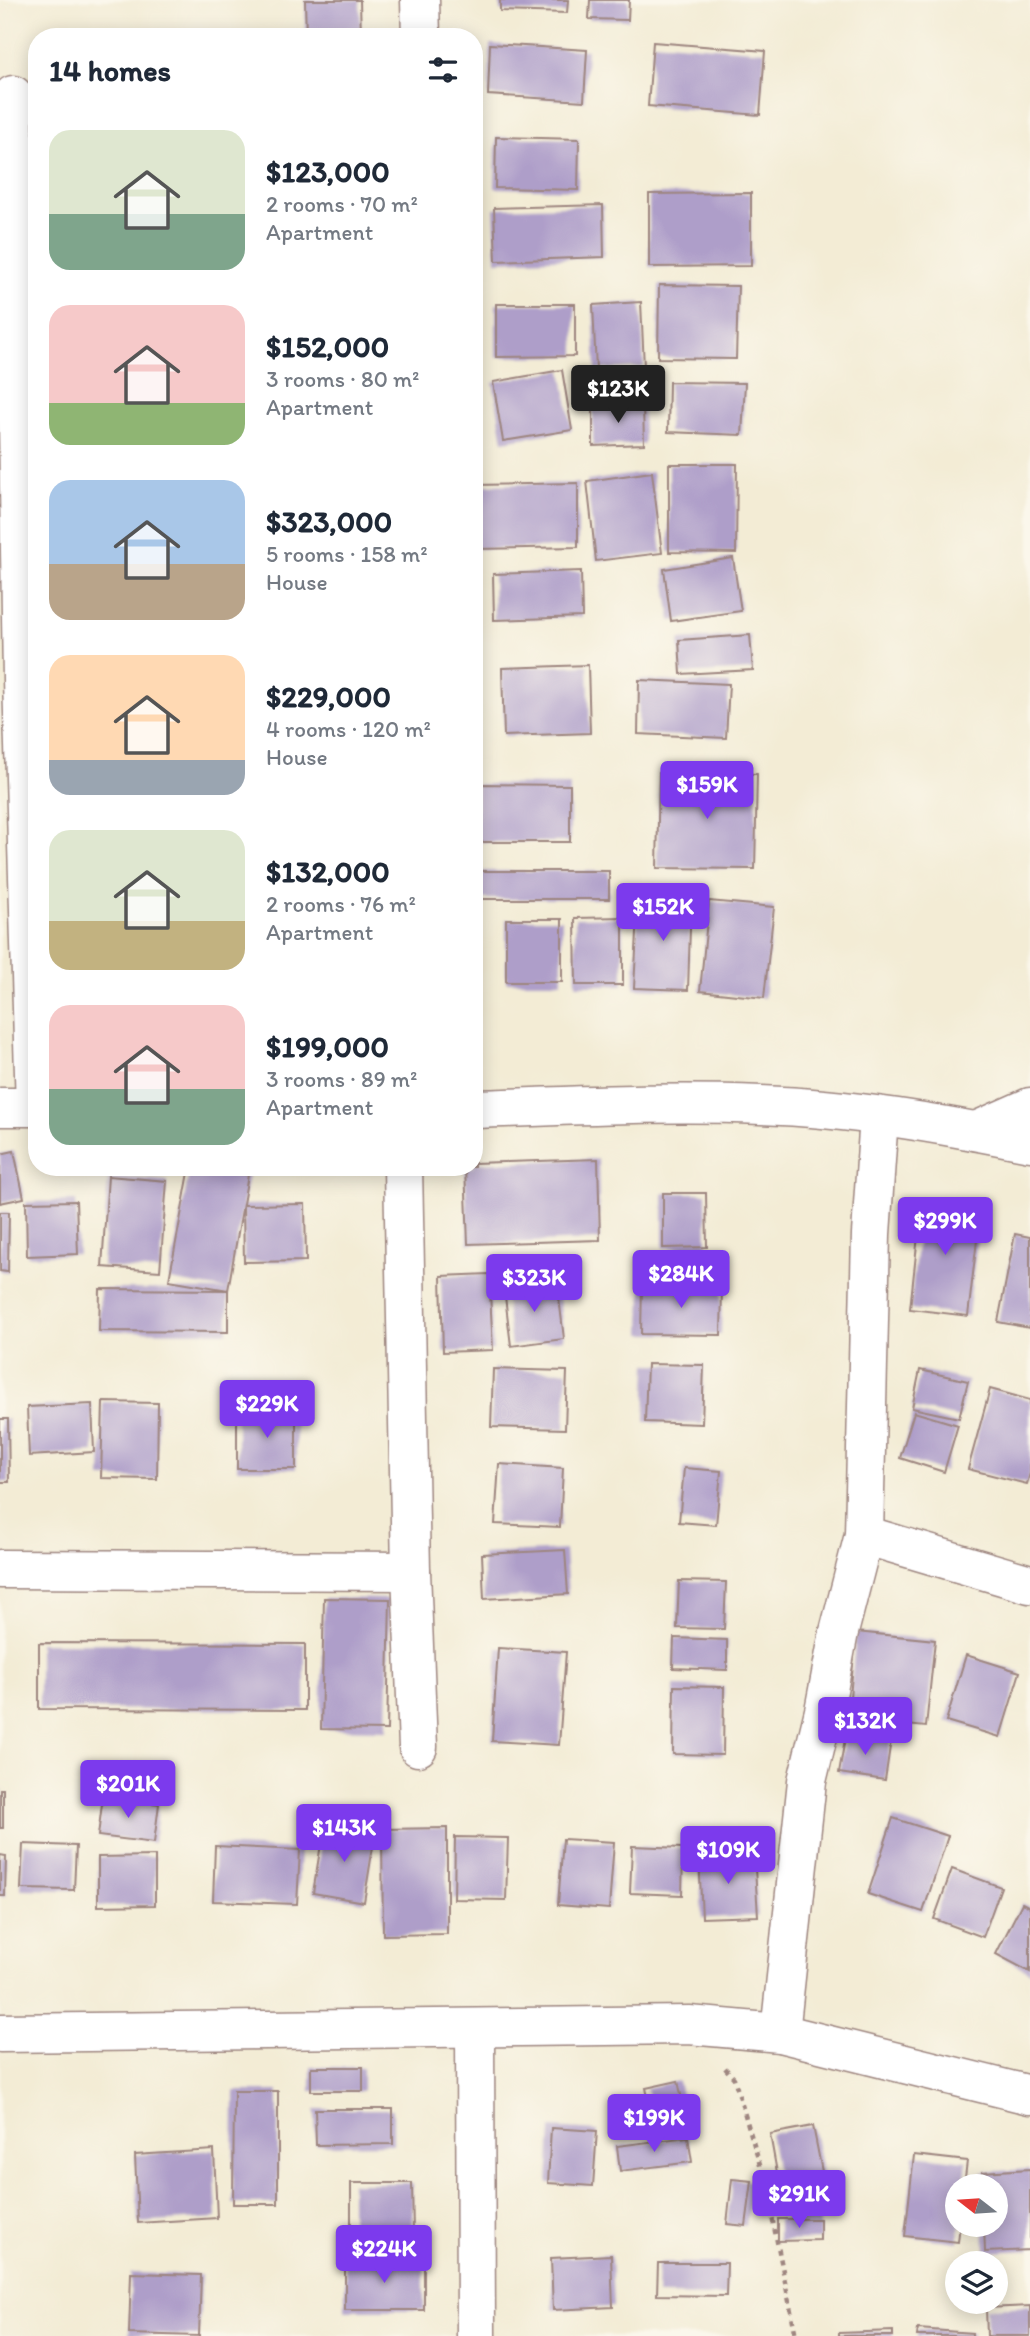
<!DOCTYPE html>
<meta charset="utf-8">
<style>
:root{--surface:#fff;--page:#f6f6f7;--text:#1f2937;--muted:#747a83;--accent:#7c3aed}
body{margin:0;font-family:Itim,sans-serif;background:var(--page);color:var(--text);height:100vh;display:flex;flex-direction:column;font-size:26px;white-space:nowrap}
*{box-sizing:border-box;margin:0}
p{font-size:23px;color:var(--muted)}
.icon{flex:none;width:38px;height:38px;fill:none;stroke:currentColor;stroke-width:2;stroke-linecap:round;stroke-linejoin:round}
.map{position:relative;flex:1;overflow:hidden}
.details{position:absolute;left:28px;top:28px;width:455px;height:1148px;display:flex;flex-direction:column;background:var(--surface);border-radius:28px;box-shadow:0 4px 18px #0003}
.details>*{flex:none}
.needle{width:46px;rotate:287deg}
.fabs{position:absolute;left:945px;top:2174px;display:grid;gap:14px}
.fabs a{display:grid;place-items:center;width:63px;height:63px;border-radius:50%;background:var(--surface);box-shadow:0 4px 18px #0003;font-size:35px}
.price{position:absolute;translate:-50% -60px;padding:0 16px;border-radius:7px;background:var(--accent);color:#fff;font-size:23px;line-height:46px;filter:drop-shadow(0 2px 4px #0008)}
.price::after{content:'';position:absolute;left:50%;top:42px;width:21px;height:16px;margin-left:-10px;background:inherit;clip-path:polygon(0 0,100% 0,50% 100%)}
.price.active{background:#222;color:#fff}
ul{padding:0;list-style:none}
li{display:flex;align-items:center;gap:21px;height:175px;padding:0 21px}
li span{display:grid;place-items:center;flex:none;width:196px;height:140px;border-radius:21px;color:#555}
li>.icon{margin-inline-start:auto}
span .icon{width:84px;height:84px;fill:#fffc;stroke-width:1}
li b{font-size:30px}
h2{display:flex;justify-content:space-between;align-items:center;height:84px;padding:0 21px;font-size:30px}
.map>svg:first-child{display:block}
</style>
<div class="map">
<svg width="1030" height="2336" viewBox="0 0 1030 2336">
<rect width="100%" height="100%" fill="#fbf7ec"/>
<filter id="ink" filterUnits="userSpaceOnUse"><feTurbulence type="fractalNoise" baseFrequency=".0143" numOctaves="2"/><feDisplacementMap in="SourceGraphic" scale="14" xChannelSelector="R" yChannelSelector="G"/><feConvolveMatrix kernelMatrix="1 2 1 2 8 2 1 2 1" color-interpolation-filters="sRGB"/></filter>
<filter id="wash" filterUnits="userSpaceOnUse"><feTurbulence type="fractalNoise" baseFrequency=".00686" numOctaves="4" result="noise"/><feDisplacementMap in="SourceGraphic" scale="28" xChannelSelector="R" yChannelSelector="G"/><feGaussianBlur stdDeviation="1.57" result="paint"/><feColorMatrix in="noise" values="0 0 0 0 0 0 0 0 0 0 0 0 0 0 0 0 0 1.4 0 .05"/><feComposite in="paint" operator="in"/></filter>
<g filter="url(#wash)">
<rect width="100%" height="100%" fill="#f3ecd5"/>
<g id="blocks">
<!-- building -->
<g fill="#ae9ec9">
<path d="M 305,0 L 360,0 L 361,37 L 306,37 Z"/>
<path d="M 500,0 L 568,0 L 567,13 L 500,11 Z"/>
<path d="M 590,0 L 629,0 L 628,20 L 589,19 Z"/>
<path d="M 653,42 L 765,51 L 760,115 L 648,106 Z"/>
<path d="M 490,44 L 587,50 L 584,101 L 488,95 Z"/>
<path d="M 496,137 L 579,139 L 578,190 L 495,188 Z"/>
<path d="M 751,193 L 751,266 L 649,267 L 649,194 Z"/>
<path d="M 603,205 L 604,257 L 496,261 L 494,208 Z"/>
<path d="M 659,285 L 738,286 L 736,359 L 658,358 Z"/>
<path d="M 641,302 L 644,367 L 596,370 L 593,305 Z"/>
<path d="M 496,304 L 575,304 L 575,356 L 496,357 Z"/>
<path d="M 562,370 L 572,430 L 503,441 L 493,382 Z"/>
<path d="M 669,382 L 745,383 L 742,435 L 668,432 Z"/>
<path d="M 643,404 L 644,444 L 593,446 L 593,405 Z"/>
<path d="M 669,464 L 737,464 L 736,553 L 669,552 Z"/>
<path d="M 652,472 L 662,553 L 596,561 L 587,481 Z"/>
<path d="M 578,483 L 578,547 L 474,549 L 474,485 Z"/>
<path d="M 733,558 L 741,611 L 671,621 L 664,569 Z"/>
<path d="M 581,571 L 582,617 L 494,620 L 493,574 Z"/>
<path d="M 750,635 L 753,670 L 681,674 L 679,640 Z"/>
<path d="M 588,665 L 590,733 L 504,736 L 502,668 Z"/>
<path d="M 639,680 L 729,684 L 726,738 L 638,734 Z"/>
<path d="M 659,772 L 757,774 L 755,869 L 657,868 Z"/>
<path d="M 477,784 L 570,785 L 570,842 L 476,842 Z"/>
<rect x="476" y="871" width="133" height="28"/>
<path d="M 639,895 L 691,897 L 688,990 L 634,988 Z"/>
<path d="M 709,901 L 774,907 L 764,998 L 700,991 Z"/>
<path d="M 623,917 L 623,985 L 576,985 L 575,918 Z"/>
<rect x="506" y="919" width="56" height="63"/>
<path d="M 14,1151 L 24,1198 L 0,1203 L 0,1154 Z"/>
<path d="M 598,1159 L 600,1240 L 468,1244 L 465,1167 L 474,1167 L 474,1163 Z"/>
<path d="M 190,1167 L 206,1167 L 248,1175 L 228,1290 L 228,1332 L 99,1331 L 100,1289 L 228,1290 L 169,1280 Z"/>
<path d="M 108,1176 L 167,1181 L 160,1271 L 102,1267 Z"/>
<path d="M 663,1193 L 706,1193 L 707,1247 L 663,1248 Z"/>
<path d="M 922,1199 L 981,1206 L 968,1316 L 910,1309 Z"/>
<path d="M 76,1201 L 78,1254 L 27,1256 L 26,1202 Z"/>
<path d="M 305,1204 L 306,1261 L 244,1262 L 243,1205 Z"/>
<path d="M 0,1212 L 9,1212 L 8,1272 L 0,1271 Z"/>
<path d="M 1015,1234 L 1030,1237 L 1030,1328 L 998,1322 Z"/>
<path d="M 489,1274 L 493,1350 L 443,1352 L 441,1276 Z"/>
<path d="M 557,1281 L 564,1339 L 511,1346 L 504,1288 Z"/>
<path d="M 642,1285 L 722,1287 L 721,1335 L 641,1334 Z"/>
<path d="M 647,1364 L 704,1365 L 702,1424 L 645,1422 Z"/>
<path d="M 493,1369 L 567,1371 L 565,1429 L 491,1427 Z"/>
<path d="M 920,1370 L 968,1381 L 959,1418 L 912,1408 Z"/>
<path d="M 990,1389 L 1030,1400 L 1030,1473 L 1027,1484 L 968,1469 Z"/>
<path d="M 103,1402 L 158,1403 L 157,1479 L 101,1478 Z"/>
<path d="M 92,1404 L 94,1452 L 29,1456 L 27,1407 Z"/>
<path d="M 296,1410 L 296,1469 L 237,1469 L 237,1411 Z"/>
<path d="M 914,1412 L 958,1425 L 944,1472 L 900,1458 Z"/>
<path d="M 0,1419 L 8,1419 L 9,1482 L 0,1482 Z"/>
<path d="M 499,1464 L 563,1468 L 560,1527 L 495,1524 Z"/>
<path d="M 684,1468 L 721,1471 L 716,1525 L 679,1522 Z"/>
<path d="M 565,1550 L 568,1594 L 484,1599 L 482,1554 Z"/>
<path d="M 679,1581 L 726,1582 L 724,1629 L 677,1628 Z"/>
<path d="M 324,1598 L 390,1599 L 387,1730 L 321,1729 Z"/>
<path d="M 856,1632 L 935,1640 L 926,1727 L 848,1719 Z"/>
<path d="M 674,1638 L 727,1640 L 727,1670 L 673,1668 Z"/>
<path d="M 39,1643 L 305,1644 L 305,1710 L 39,1709 Z"/>
<path d="M 498,1648 L 566,1652 L 559,1745 L 492,1741 Z"/>
<path d="M 966,1655 L 1020,1672 L 1000,1737 L 946,1721 Z"/>
<path d="M 674,1686 L 724,1687 L 723,1755 L 673,1754 Z"/>
<path d="M 846,1733 L 891,1740 L 885,1780 L 839,1773 Z"/>
<rect x="0" y="1789" width="3" height="39"/>
<path d="M 103,1796 L 159,1804 L 154,1843 L 98,1836 Z"/>
<path d="M 893,1818 L 948,1836 L 923,1912 L 868,1894 Z"/>
<path d="M 324,1826 L 375,1834 L 364,1902 L 313,1893 Z"/>
<path d="M 447,1828 L 447,1934 L 383,1935 L 382,1829 Z"/>
<path d="M 455,1837 L 508,1838 L 506,1900 L 454,1899 Z"/>
<path d="M 563,1839 L 614,1842 L 609,1909 L 558,1905 Z"/>
<path d="M 23,1844 L 76,1846 L 74,1890 L 21,1889 Z"/>
<path d="M 215,1846 L 300,1850 L 297,1904 L 213,1901 Z"/>
<path d="M 632,1846 L 683,1848 L 682,1895 L 630,1893 Z"/>
<path d="M 754,1853 L 758,1916 L 702,1918 L 699,1855 Z"/>
<path d="M 0,1855 L 6,1856 L 5,1896 L 0,1896 Z"/>
<path d="M 155,1856 L 155,1905 L 98,1906 L 98,1857 Z"/>
<path d="M 952,1869 L 1001,1887 L 983,1937 L 934,1919 Z"/>
<path d="M 1022,1903 L 1030,1907 L 1030,1972 L 996,1954 Z"/>
<rect x="311" y="2067" width="52" height="24"/>
<path d="M 678,2081 L 685,2113 L 653,2120 L 646,2088 Z"/>
<path d="M 234,2091 L 278,2091 L 278,2204 L 233,2204 Z"/>
<path d="M 315,2109 L 393,2109 L 393,2144 L 316,2145 Z"/>
<path d="M 813,2126 L 826,2192 L 782,2200 L 770,2134 Z"/>
<path d="M 551,2128 L 597,2131 L 593,2186 L 548,2183 Z"/>
<path d="M 688,2137 L 692,2162 L 620,2171 L 617,2146 Z"/>
<path d="M 214,2150 L 217,2218 L 138,2223 L 135,2155 Z"/>
<path d="M 914,2155 L 967,2161 L 964,2186 L 957,2186 L 957,2224 L 960,2224 L 958,2242 L 905,2236 Z"/>
<path d="M 1030,2169 L 1030,2250 L 985,2252 L 984,2224 L 996,2224 L 996,2186 L 983,2186 L 982,2172 Z"/>
<path d="M 732,2179 L 752,2181 L 746,2226 L 727,2224 Z"/>
<path d="M 351,2183 L 412,2183 L 413,2232 L 351,2232 Z"/>
<path d="M 778,2219 L 820,2219 L 820,2240 L 778,2241 Z"/>
<path d="M 611,2255 L 613,2307 L 553,2310 L 551,2258 Z"/>
<rect x="345" y="2260" width="79" height="50"/>
<path d="M 658,2263 L 727,2263 L 726,2296 L 657,2295 Z"/>
<path d="M 131,2273 L 201,2275 L 199,2336 L 129,2334 Z"/>
<path d="M 1030,2306 L 1030,2336 L 987,2336 L 986,2308 Z"/>
<path d="M 918,2329 L 972,2333 L 972,2336 L 917,2336 Z"/>
<path d="M 893,2331 L 893,2336 L 839,2336 L 839,2333 Z"/>
</g>
</g>
</g>
<g filter="url(#ink)">
<use href="#blocks" fill-opacity="0" stroke="#9e8680" stroke-width="2"/>
<g fill="none" stroke-linecap="round" stroke-linejoin="round">
<defs>
<g id="street">
<path d="M 420,0 L 421,37"/>
<path d="M 13,95 L 22,679 L 35,1107"/>
<path d="M 0,1107 L 37,1107"/>
<path d="M 474,1109 C 570,1106 666,1101 761,1105 C 851,1108 942,1124 1030,1142"/>
<path d="M 976,1131 L 1030,1107"/>
<path d="M 403,1167 L 411,1571 L 418,1747"/>
<path d="M 864,1535 L 1030,1584"/>
<path d="M 0,1569 L 411,1571"/>
<path d="M 475,2028 L 476,2336"/>
<path d="M 0,2033 L 689,2025 L 780,2033 L 1030,2095"/>
<path d="M 780,2033 L 807,1781 L 824,1711 L 839,1632 L 864,1535 L 871,1234 L 879,1116"/>
</g>
</defs>
<!-- street casing -->
<use href="#street" stroke="#9e8680" stroke-width="41"/>
<!-- path -->
<path stroke="#9e8680" stroke-width="4.5" stroke-dasharray="5 5" stroke-linecap="butt" d="M 725,2068 L 734,2078 L 765,2182 L 796,2336"/>
<!-- street -->
<use href="#street" stroke="#fff" stroke-width="38"/>
</g>
</g>
</svg>
<div class="fabs">
<a><svg class="needle" viewBox="-14 -14 28 28"><path d="M0-13l5 13h-10z" fill="#e53935"/><path d="M0 13l5-13h-10z" fill="#747a83"/></svg></a>
<a><svg class="icon" aria-label="layers" viewBox="0 0 24 24"><path d="M12 4l9 5-9 5-9-5zM3 14l9 5 9-5"/></svg></a>
</div>
<b class="price active" style="left:618px;top:425px">$123K</b>
<b class="price" style="left:707px;top:821px">$159K</b>
<b class="price" style="left:663px;top:943px">$152K</b>
<b class="price" style="left:945px;top:1257px">$299K</b>
<b class="price" style="left:681px;top:1310px">$284K</b>
<b class="price" style="left:534px;top:1314px">$323K</b>
<b class="price" style="left:267px;top:1440px">$229K</b>
<b class="price" style="left:865px;top:1757px">$132K</b>
<b class="price" style="left:128px;top:1820px">$201K</b>
<b class="price" style="left:344px;top:1864px">$143K</b>
<b class="price" style="left:728px;top:1886px">$109K</b>
<b class="price" style="left:654px;top:2154px">$199K</b>
<b class="price" style="left:799px;top:2230px">$291K</b>
<b class="price" style="left:384px;top:2285px">$224K</b>
<section class="details">
<h2>14 homes<svg class="icon" aria-label="filters" viewBox="0 0 24 24"><path d="M4 7h16M4 17h16"/><circle cx="9" cy="7" r="2"/><circle cx="15" cy="17" r="2"/></svg></h2>
<ul>
<li><span style="background:linear-gradient(#dfe7d0 60%,#7fa58c 0)"><svg class="icon" aria-label="home" viewBox="0 0 24 24"><path d="M3 11l9-7 9 7M6 9v11h12V9"/></svg></span><div><b>$123,000</b><p>2 rooms · 70 m²</p><p>Apartment</p></div></li>
<li><span style="background:linear-gradient(#f6c9c9 70%,#8fb573 0)"><svg class="icon" aria-label="home" viewBox="0 0 24 24"><path d="M3 11l9-7 9 7M6 9v11h12V9"/></svg></span><div><b>$152,000</b><p>3 rooms · 80 m²</p><p>Apartment</p></div></li>
<li><span style="background:linear-gradient(#a9c7e8 60%,#b9a48a 0)"><svg class="icon" aria-label="home" viewBox="0 0 24 24"><path d="M3 11l9-7 9 7M6 9v11h12V9"/></svg></span><div><b>$323,000</b><p>5 rooms · 158 m²</p><p>House</p></div></li>
<li><span style="background:linear-gradient(#ffd9b3 75%,#9aa5b1 0)"><svg class="icon" aria-label="home" viewBox="0 0 24 24"><path d="M3 11l9-7 9 7M6 9v11h12V9"/></svg></span><div><b>$229,000</b><p>4 rooms · 120 m²</p><p>House</p></div></li>
<li><span style="background:linear-gradient(#dfe7d0 65%,#c2b280 0)"><svg class="icon" aria-label="home" viewBox="0 0 24 24"><path d="M3 11l9-7 9 7M6 9v11h12V9"/></svg></span><div><b>$132,000</b><p>2 rooms · 76 m²</p><p>Apartment</p></div></li>
<li><span style="background:linear-gradient(#f6c9c9 60%,#7fa58c 0)"><svg class="icon" aria-label="home" viewBox="0 0 24 24"><path d="M3 11l9-7 9 7M6 9v11h12V9"/></svg></span><div><b>$199,000</b><p>3 rooms · 89 m²</p><p>Apartment</p></div></li>
</ul>
</section>
</div>
